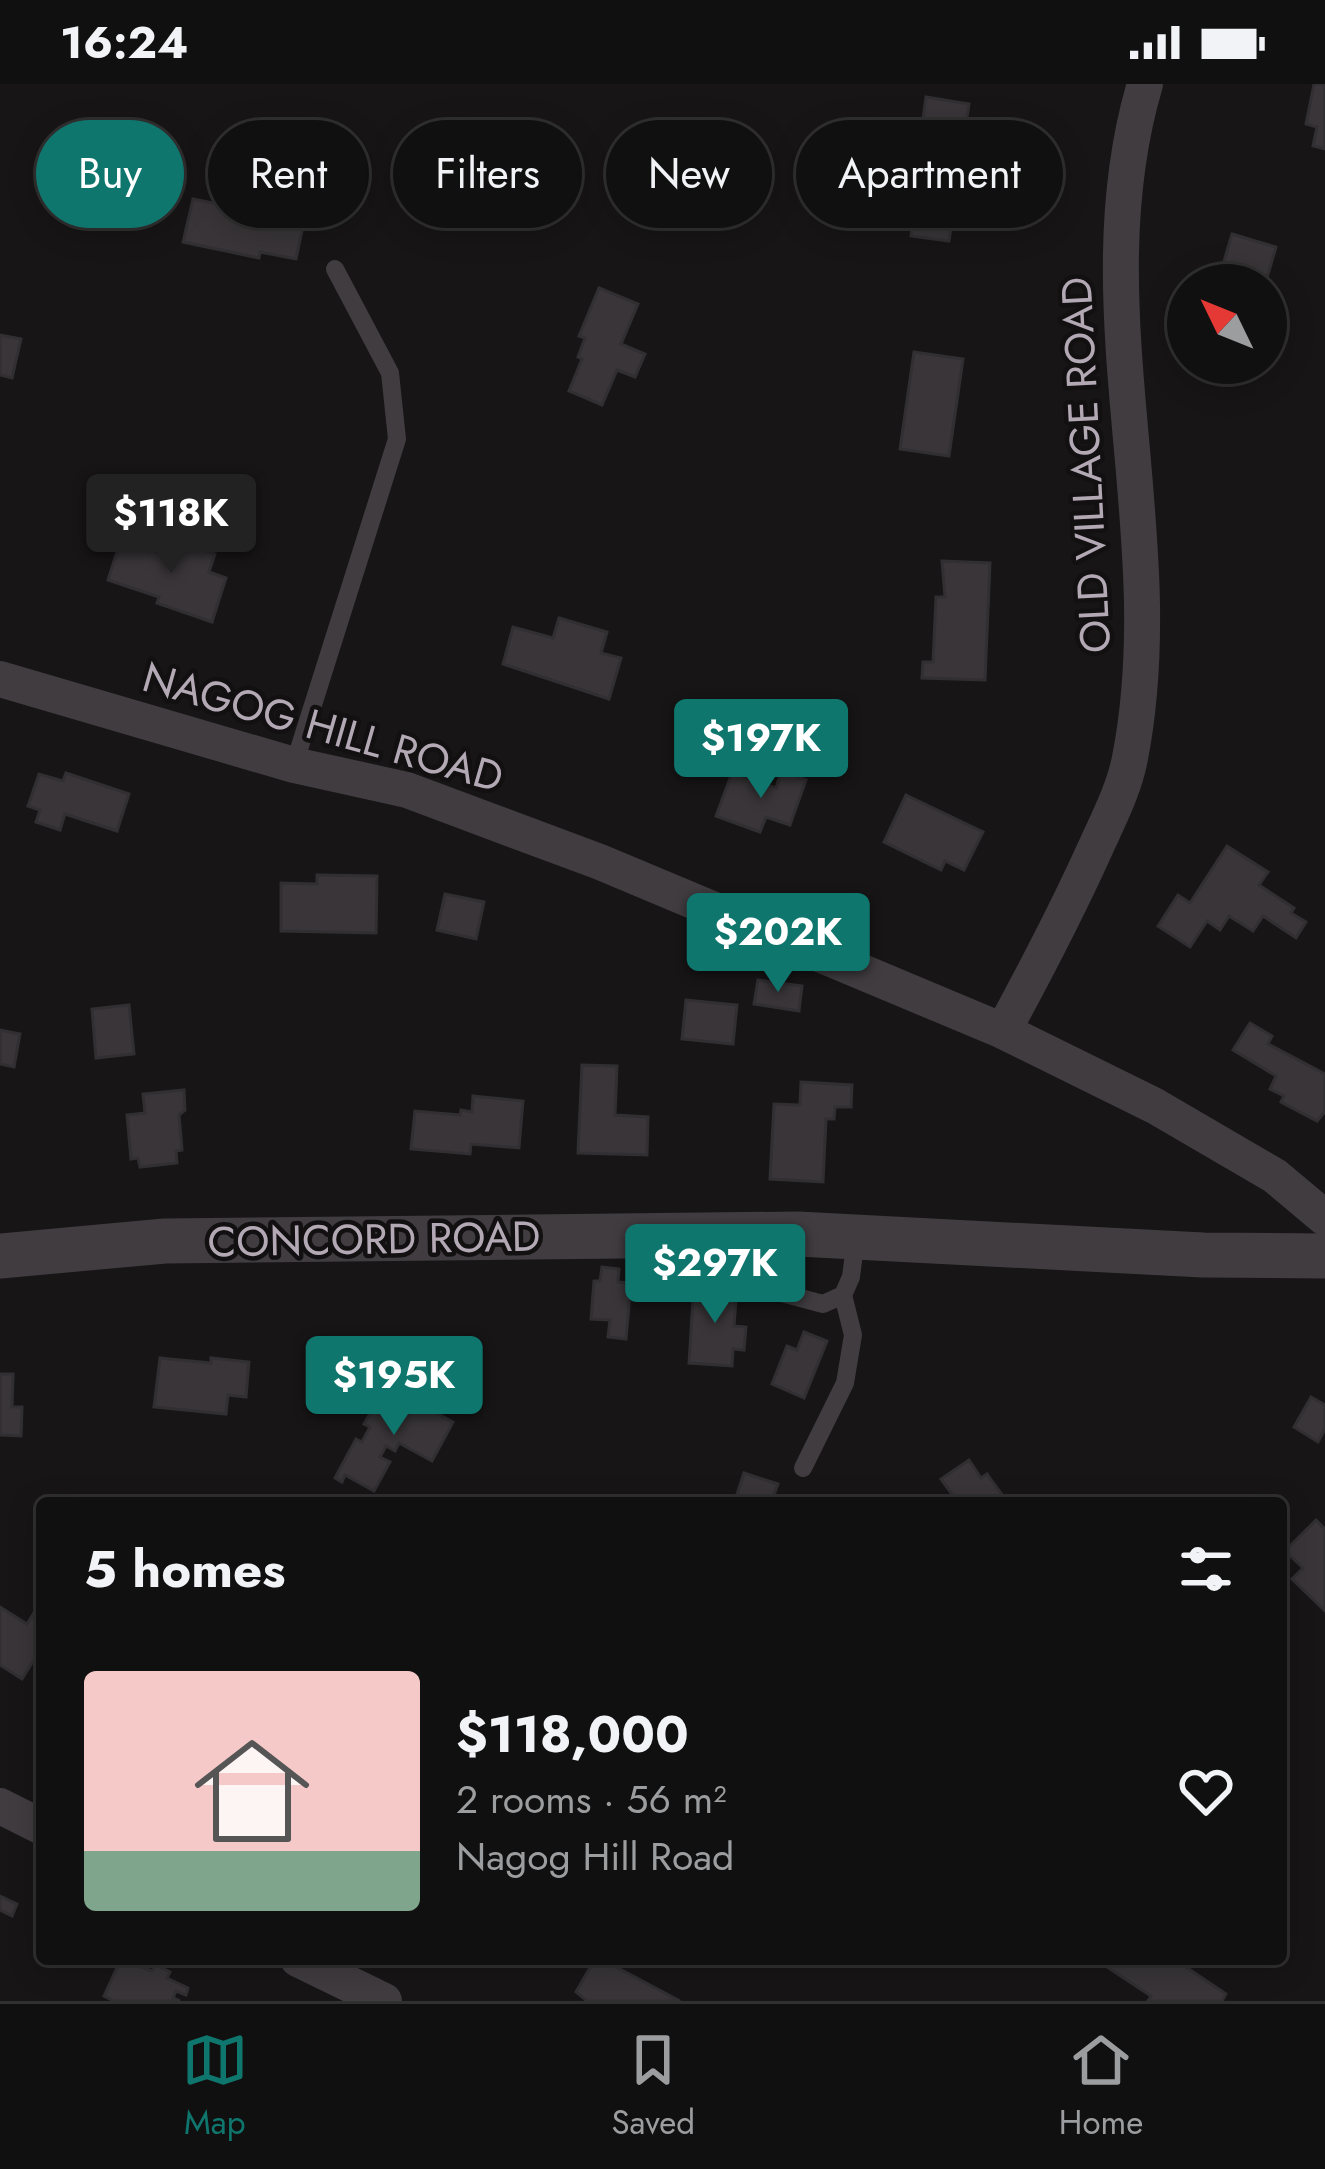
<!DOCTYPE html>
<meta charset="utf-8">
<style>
:root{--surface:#111010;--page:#1a1919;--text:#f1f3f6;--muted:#9c9d9f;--line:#303030;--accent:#0f766e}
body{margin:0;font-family:Jost,sans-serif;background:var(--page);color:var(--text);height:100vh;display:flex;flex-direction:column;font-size:45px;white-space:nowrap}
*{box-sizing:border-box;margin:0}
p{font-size:39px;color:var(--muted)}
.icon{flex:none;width:66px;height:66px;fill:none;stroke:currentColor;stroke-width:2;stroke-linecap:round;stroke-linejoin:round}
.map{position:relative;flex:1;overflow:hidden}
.side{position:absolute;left:36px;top:1413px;width:1251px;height:468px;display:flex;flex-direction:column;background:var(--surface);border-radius:12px;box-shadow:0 6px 30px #0003,0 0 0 3px var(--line)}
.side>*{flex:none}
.top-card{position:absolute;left:36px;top:36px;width:1254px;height:108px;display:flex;gap:24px}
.needle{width:78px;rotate:313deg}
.tools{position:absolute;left:1167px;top:180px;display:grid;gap:24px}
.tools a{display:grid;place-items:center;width:120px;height:120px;border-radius:50%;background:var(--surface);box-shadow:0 6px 30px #0003,0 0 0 3px var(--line);font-size:60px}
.price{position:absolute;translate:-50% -102px;padding:0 27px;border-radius:12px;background:var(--accent);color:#fff;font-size:39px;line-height:78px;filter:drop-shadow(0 3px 6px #0008)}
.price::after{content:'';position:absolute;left:50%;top:72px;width:36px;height:27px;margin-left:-18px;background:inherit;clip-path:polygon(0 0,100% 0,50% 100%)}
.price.current{background:#222;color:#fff}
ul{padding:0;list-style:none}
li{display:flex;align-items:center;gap:36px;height:300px;padding:0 48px}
li span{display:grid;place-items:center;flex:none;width:336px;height:240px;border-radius:12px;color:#555}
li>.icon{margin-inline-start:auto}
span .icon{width:144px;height:144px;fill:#fffc;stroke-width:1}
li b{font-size:51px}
h2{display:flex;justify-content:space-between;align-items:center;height:144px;padding:0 48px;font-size:51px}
.chip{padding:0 42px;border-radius:54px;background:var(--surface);box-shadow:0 6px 30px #0003,0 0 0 3px var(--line);font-size:42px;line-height:108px}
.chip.current{background:var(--accent);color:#fff}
.status{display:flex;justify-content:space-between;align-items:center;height:84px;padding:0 60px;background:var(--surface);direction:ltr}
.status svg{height:33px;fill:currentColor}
.tabs{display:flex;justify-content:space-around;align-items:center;height:168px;border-top:3px solid var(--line);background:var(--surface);font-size:33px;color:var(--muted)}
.tabs a{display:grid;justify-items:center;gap:6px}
.tabs .current{color:var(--accent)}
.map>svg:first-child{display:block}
</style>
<div class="status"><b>16:24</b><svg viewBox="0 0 49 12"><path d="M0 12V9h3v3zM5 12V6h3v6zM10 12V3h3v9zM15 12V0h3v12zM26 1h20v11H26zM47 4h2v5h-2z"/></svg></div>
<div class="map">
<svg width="1325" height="1917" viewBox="0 0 1325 1917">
<rect width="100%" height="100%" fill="#171516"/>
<!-- building -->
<g fill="#393538" stroke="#322f32" stroke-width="3">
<path d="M 1314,0 L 1325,0 L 1325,65 L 1313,62 L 1317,43 L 1306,40 Z"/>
<path d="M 926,13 L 969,20 L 949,157 L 911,152 L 916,113 L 924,115 L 926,99 L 918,98 L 921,79 L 917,77 Z"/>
<path d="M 252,107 L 274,111 L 270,129 L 304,137 L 296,175 L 260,168 L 259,174 L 183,158 L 193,115 L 248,126 Z"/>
<path d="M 1232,150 L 1276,163 L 1265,201 L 1217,201 Z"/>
<path d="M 599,204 L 638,220 L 621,260 L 645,270 L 635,293 L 617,286 L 602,321 L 569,307 L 582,275 L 578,273 L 585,254 L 579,252 Z"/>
<path d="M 0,251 L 21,255 L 12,294 L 0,291 Z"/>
<path d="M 914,268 L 963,275 L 949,372 L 900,365 Z"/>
<path d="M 166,453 L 215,470 L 209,488 L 226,494 L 212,538 L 157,519 L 159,513 L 108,496 L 121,455 L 161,469 Z"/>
<path d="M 942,477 L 990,479 L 985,596 L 922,594 L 923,578 L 933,578 L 936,513 L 945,513 Z"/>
<path d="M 559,534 L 607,548 L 601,569 L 621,574 L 609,615 L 503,580 L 513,543 L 553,554 Z"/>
<path d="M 781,687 L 806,696 L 790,741 L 766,733 L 760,748 L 716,732 L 732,689 L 776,704 Z"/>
<path d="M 66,689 L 129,710 L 117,747 L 65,730 L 60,746 L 36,738 L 40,726 L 28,722 L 39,690 L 63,697 Z"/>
<path d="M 906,711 L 983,748 L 964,786 L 945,777 L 941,786 L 884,758 Z"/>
<path d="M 1227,762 L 1268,788 L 1259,801 L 1294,824 L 1291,829 L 1306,838 L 1296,854 L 1263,832 L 1253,847 L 1229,832 L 1220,846 L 1207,837 L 1190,863 L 1158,842 L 1178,811 L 1190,819 Z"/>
<path d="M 317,791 L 377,792 L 376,849 L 281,847 L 281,799 L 317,800 Z"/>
<path d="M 445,810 L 484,818 L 476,855 L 437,846 Z"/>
<path d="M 758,896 L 802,902 L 799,927 L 754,920 Z"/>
<path d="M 686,916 L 737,921 L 733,960 L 682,955 Z"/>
<path d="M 129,921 L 134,970 L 96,974 L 92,925 Z"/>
<path d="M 1250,939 L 1272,952 L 1268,960 L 1325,990 L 1325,1028 L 1317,1037 L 1281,1018 L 1284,1012 L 1270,1005 L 1276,992 L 1233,966 Z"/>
<path d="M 0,946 L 20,950 L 14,983 L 0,980 Z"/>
<path d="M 582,981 L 617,982 L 615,1031 L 648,1033 L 647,1071 L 578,1069 Z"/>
<path d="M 801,998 L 852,1001 L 851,1023 L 835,1023 L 834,1035 L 826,1035 L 823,1098 L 770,1095 L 774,1020 L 800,1021 Z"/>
<path d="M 184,1006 L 185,1026 L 179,1031 L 182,1066 L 176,1067 L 177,1079 L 140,1083 L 138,1074 L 131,1075 L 127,1031 L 145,1029 L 143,1010 Z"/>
<path d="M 473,1012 L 523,1017 L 519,1064 L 471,1060 L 470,1070 L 411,1065 L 415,1027 L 460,1031 L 461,1026 L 472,1028 Z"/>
<path d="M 602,1183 L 619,1185 L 618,1198 L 631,1199 L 626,1255 L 608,1253 L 610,1236 L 591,1235 L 594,1197 L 600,1197 Z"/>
<path d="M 694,1200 L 737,1203 L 734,1242 L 746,1243 L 744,1266 L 733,1265 L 732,1282 L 689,1279 Z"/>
<path d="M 804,1248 L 827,1257 L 804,1314 L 772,1300 L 787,1262 L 797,1266 Z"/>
<path d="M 160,1274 L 211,1279 L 211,1274 L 249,1278 L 246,1313 L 228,1311 L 226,1330 L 154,1323 Z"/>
<path d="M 0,1290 L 13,1290 L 12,1323 L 22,1323 L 21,1352 L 0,1351 Z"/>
<path d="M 393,1305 L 453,1338 L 432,1377 L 399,1359 L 395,1367 L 386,1362 L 380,1373 L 390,1378 L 374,1407 L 345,1391 L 342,1398 L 335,1394 L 356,1355 L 362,1358 L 370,1343 L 364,1340 L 373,1324 L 380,1327 Z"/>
<path d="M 1311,1313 L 1325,1321 L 1325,1345 L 1318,1358 L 1294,1343 Z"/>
<path d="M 969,1376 L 981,1394 L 987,1390 L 1008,1419 L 946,1419 L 954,1413 L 941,1395 Z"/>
<path d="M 744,1389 L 778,1400 L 771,1419 L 734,1419 Z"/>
<path d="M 1316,1436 L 1325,1445 L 1325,1527 L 1292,1495 L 1303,1484 L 1285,1467 Z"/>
<path d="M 40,1519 L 42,1563 L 22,1595 L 0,1581 L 0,1523 L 27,1540 Z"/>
<path d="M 0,1812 L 17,1820 L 12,1832 L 0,1826 Z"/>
<path d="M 121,1875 L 152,1887 L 155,1881 L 170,1888 L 167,1894 L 188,1904 L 186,1911 L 176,1907 L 173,1914 L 180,1917 L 114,1917 L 104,1912 Z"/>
<path d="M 595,1875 L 601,1875 L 680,1917 L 587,1917 L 576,1908 Z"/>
<path d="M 1095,1875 L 1174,1875 L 1226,1910 L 1222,1917 L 1148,1917 L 1151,1912 Z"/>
</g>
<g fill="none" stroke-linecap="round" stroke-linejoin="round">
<!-- service -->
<g stroke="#403c40" stroke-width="18">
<path d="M 294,681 L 397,355 L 390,289 L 335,185"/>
<path d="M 756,1150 L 763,1188 L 774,1207 L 823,1220 L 843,1211 L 851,1193 L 856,1153"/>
<path d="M 803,1384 L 845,1299 L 853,1251 L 843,1211"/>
</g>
<!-- minor -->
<g stroke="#403c40" stroke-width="36">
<path d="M 0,595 L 294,681 L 407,706 L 600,778 L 1003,947 L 1155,1022 L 1275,1092 L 1325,1134"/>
<path d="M 1003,947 C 1035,888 1066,829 1094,767 C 1107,738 1124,706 1130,674 C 1174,448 1079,222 1145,0"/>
<path d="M 0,1722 L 42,1743"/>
<path d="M 298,1875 L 384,1917"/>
</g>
<!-- tertiary -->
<path stroke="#403c40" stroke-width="45" d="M 0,1172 L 165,1157 L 798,1150 L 1203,1171 L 1325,1172"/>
</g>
<g text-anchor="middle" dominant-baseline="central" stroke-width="9" stroke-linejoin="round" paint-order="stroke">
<!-- street labels -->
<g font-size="42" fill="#b3a9b5" stroke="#121011">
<text transform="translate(1086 381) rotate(-93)">OLD VILLAGE ROAD</text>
<text transform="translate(323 643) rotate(16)">NAGOG HILL ROAD</text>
<text transform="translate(374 1155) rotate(-1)">CONCORD ROAD</text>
</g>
</g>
</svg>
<div class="tools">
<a><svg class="needle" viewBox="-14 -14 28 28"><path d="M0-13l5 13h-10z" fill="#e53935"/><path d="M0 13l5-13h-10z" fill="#9c9d9f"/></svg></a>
</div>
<b class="price current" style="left:171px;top:492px">$118K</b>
<b class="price" style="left:761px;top:717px">$197K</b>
<b class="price" style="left:778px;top:911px">$202K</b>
<b class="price" style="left:715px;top:1242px">$297K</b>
<b class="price" style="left:394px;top:1354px">$195K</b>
<div class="top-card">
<a class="chip current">Buy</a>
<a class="chip">Rent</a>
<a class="chip">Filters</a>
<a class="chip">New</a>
<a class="chip">Apartment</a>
</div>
<section class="side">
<h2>5 homes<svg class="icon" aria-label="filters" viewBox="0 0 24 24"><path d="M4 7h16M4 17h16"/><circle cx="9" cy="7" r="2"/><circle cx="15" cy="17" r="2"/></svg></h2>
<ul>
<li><span style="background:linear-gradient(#f6c9c9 75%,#7fa58c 0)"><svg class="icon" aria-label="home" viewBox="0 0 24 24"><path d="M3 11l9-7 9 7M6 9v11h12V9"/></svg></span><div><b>$118,000</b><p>2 rooms · 56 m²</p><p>Nagog Hill Road</p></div><svg class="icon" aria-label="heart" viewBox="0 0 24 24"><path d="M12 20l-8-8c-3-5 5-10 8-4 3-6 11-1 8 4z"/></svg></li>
</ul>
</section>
</div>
<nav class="tabs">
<a class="current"><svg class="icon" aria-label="map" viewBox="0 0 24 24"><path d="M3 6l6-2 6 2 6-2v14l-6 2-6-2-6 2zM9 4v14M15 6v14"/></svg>Map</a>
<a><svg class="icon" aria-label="saved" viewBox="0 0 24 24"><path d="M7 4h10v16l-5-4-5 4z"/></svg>Saved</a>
<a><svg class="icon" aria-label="home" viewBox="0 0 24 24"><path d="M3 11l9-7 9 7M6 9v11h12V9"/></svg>Home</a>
</nav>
